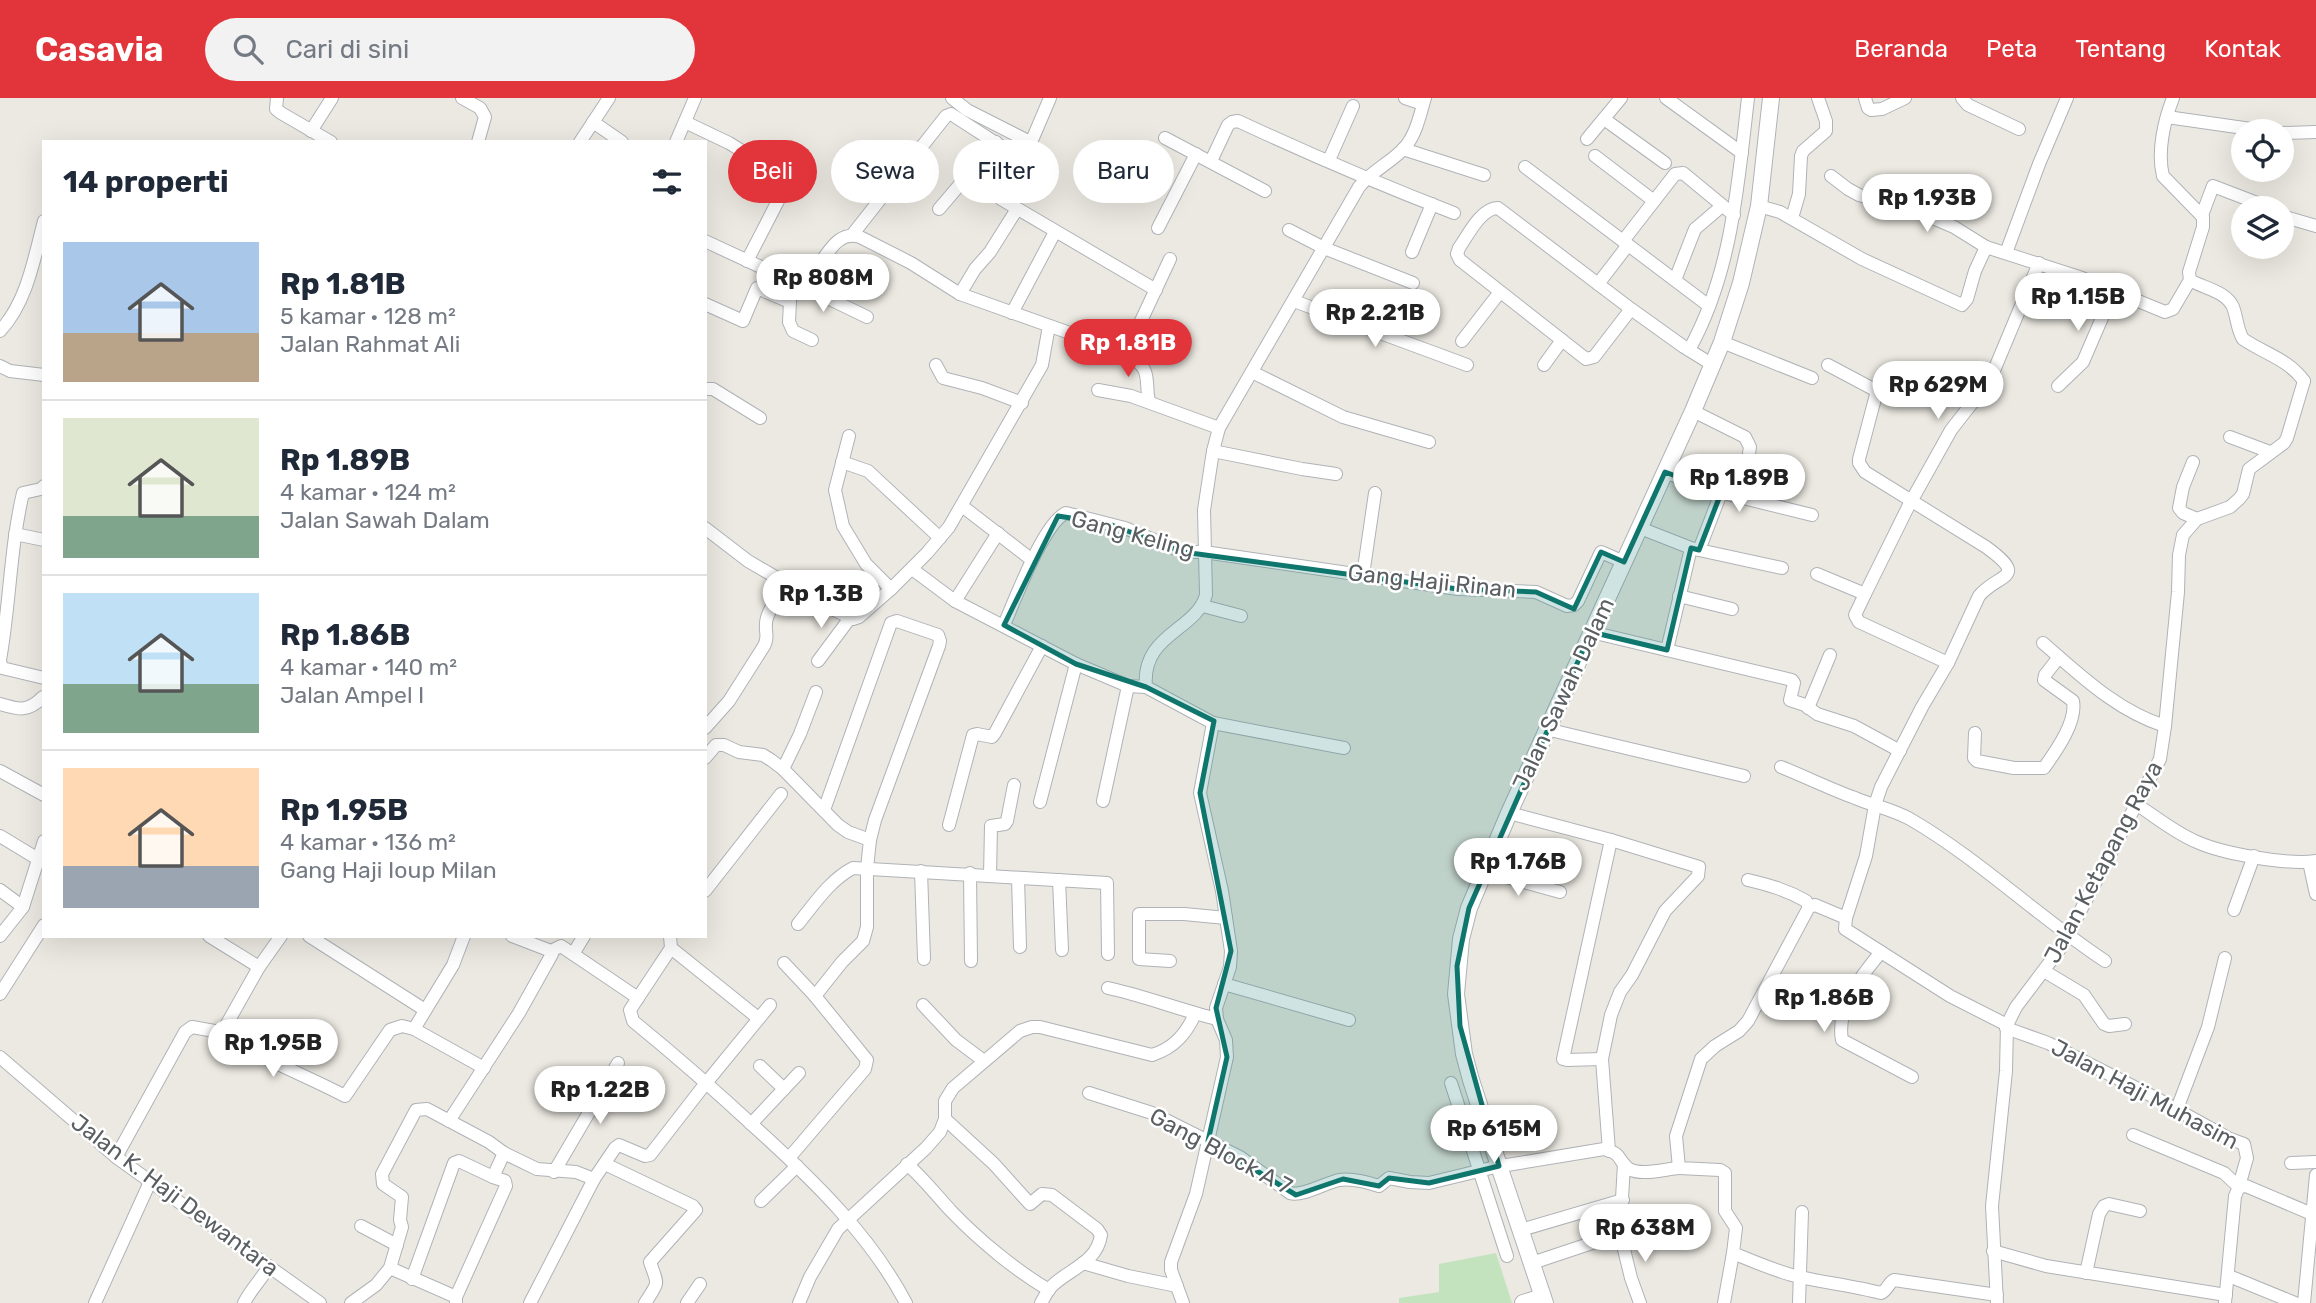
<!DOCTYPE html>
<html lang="id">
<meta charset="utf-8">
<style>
:root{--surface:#fff;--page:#f2f2f3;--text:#1f2937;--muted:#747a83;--line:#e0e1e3;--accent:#e1343b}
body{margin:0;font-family:Rubik,sans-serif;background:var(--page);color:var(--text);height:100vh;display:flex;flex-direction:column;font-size:26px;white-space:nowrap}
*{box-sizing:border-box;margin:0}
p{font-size:23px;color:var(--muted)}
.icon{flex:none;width:38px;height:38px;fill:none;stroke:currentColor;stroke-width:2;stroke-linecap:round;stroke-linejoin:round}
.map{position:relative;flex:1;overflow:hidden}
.panel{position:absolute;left:42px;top:42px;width:665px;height:798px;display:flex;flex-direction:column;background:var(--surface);border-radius:0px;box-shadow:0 7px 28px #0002}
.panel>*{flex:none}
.top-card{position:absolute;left:728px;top:42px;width:665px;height:63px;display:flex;gap:14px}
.fabs{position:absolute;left:2231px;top:21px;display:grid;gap:14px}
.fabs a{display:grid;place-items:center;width:63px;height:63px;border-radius:50%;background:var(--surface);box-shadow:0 7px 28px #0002;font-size:35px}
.price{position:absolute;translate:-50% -60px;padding:0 16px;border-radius:24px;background:#fff;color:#222;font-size:23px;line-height:46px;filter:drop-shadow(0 2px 4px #0008)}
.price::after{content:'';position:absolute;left:50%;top:42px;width:21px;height:16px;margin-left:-10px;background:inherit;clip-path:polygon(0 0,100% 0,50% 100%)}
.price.active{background:var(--accent);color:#fff}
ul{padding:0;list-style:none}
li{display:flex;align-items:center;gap:21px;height:175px;padding:0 21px}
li+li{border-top:2px solid var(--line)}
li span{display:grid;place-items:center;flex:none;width:196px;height:140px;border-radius:0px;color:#555}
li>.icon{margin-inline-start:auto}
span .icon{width:84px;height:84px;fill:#fffc;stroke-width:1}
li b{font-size:30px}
h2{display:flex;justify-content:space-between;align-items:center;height:84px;padding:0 21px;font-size:30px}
.pill{padding:0 24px;border-radius:32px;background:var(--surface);box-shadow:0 7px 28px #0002;font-size:24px;line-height:63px}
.pill.active{background:var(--accent);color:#fff}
header{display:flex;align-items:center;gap:42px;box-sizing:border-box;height:98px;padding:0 35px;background:var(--accent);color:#fff}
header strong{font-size:33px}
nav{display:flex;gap:38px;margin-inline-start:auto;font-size:24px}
.search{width:490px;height:63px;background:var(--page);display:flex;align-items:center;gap:18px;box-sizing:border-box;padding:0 24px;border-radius:38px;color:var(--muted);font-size:26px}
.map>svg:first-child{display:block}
</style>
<header>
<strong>Casavia</strong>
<div class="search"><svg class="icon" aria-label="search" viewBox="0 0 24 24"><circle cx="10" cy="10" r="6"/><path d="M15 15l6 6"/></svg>Cari di sini</div>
<nav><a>Beranda</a><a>Peta</a><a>Tentang</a><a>Kontak</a></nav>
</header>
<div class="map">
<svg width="2316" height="1205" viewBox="0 0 2316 1205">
<rect width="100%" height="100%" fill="#ece9e2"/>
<!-- green -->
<path fill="#c3e3bf" d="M 1496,1155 L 1512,1205 L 1399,1205 L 1399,1200 L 1439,1194 L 1439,1166 Z"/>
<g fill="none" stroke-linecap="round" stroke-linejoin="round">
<defs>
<g id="minor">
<path d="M 277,0 L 276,11 L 281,15 L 331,44"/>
<path d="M 462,0 L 480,10 L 485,19 L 478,44"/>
<path d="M 952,0 L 967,12 L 1030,44"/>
<path d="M 1050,0 L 1021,68 L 1001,101 L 1156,192"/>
<path d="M 1405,0 L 1423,6"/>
<path d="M 1666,0 L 1742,55"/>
<path d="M 1865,0 L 1868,10 L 1871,12 L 1882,11 L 1905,0"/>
<path d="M 1962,0 L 1968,7 L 2019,31"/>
<path d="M 2173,0 C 2164,23 2157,54 2163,78 L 2203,119 L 2203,129 L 2189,174 L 2190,182 C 2203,190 2226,193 2233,209 C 2237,219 2237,232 2243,241 C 2265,256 2288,261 2304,283"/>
<path d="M 2167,19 L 2265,33"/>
<path d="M 1604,21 L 1665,65"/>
<path d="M 593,24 L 622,44"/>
<path d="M 685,24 L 729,45 L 789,82"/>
<path d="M 311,33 L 332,0"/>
<path d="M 2282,35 L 2316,34"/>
<path d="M 1165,40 L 1265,93"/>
<path d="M 1587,41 L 1621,0"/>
<path d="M 580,44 L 609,0"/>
<path d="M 676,44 L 695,0"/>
<path d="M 1403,51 L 1484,77"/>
<path d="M 1595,58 L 1654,103"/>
<path d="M 1329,62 L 1353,8"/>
<path d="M 1211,63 L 1228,27 L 1232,24 L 1238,23 C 1309,56 1381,87 1454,115"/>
<path d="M 1525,69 L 1709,208"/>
<path d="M 1831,78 L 1848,91 L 1859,97 L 1921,115 L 1954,129 L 1986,149 L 2082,180 L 2165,214 L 2173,211 L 2190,182"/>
<path d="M 1759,108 L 1780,114 L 1862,161 L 1962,207 L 1967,201 L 1975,173 L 1986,149"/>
<path d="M 939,111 L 996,44"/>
<path d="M 2202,117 L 2213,88 L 2260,106 L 2266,110"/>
<path d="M 2282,118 L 2316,128"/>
<path d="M 1792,120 L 1799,96 L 1801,58 L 1803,53 L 1826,33 L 1826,23 L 1818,0"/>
<path d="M 1158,130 L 1196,56"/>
<path d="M 1289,132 L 1324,150 L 1413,185"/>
<path d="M 852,137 L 946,18 L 951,16 L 1022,62"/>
<path d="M 705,143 L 791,183 C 824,185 826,129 860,139 L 911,165 L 960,196 L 1126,255 C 1154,273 1144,279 1149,304"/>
<path d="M 1623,143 L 1675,76 L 1683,75 L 1734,117"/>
<path d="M 1412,154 L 1432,106"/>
<path d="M 2006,155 L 2039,66 L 2067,0"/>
<path d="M 747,163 L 798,64 L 794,52"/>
<path d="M 1675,182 L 1695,131 L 1722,108"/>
<path d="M 791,183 L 789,224 L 793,233 L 812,242"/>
<path d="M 799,183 L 807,190 L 867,219"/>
<path d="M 1598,186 L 1628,147"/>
<path d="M 960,196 L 975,171 L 990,154 L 1017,111"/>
<path d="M 1294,203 L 1467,267"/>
<path d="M 705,206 L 743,223 L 757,190 L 790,204"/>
<path d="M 1631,211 L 1594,259 L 1586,261 L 1460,162 L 1457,156 L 1459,150 C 1468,137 1481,110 1498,110 L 1631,211 L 1684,249 L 1713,267"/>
<path d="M 1012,215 L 1055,134"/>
<path d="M 0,233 C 27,204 34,161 44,123"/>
<path d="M 1462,243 L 1500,194"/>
<path d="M 1722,244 L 1812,280"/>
<path d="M 1689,252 C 1732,175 1738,86 1748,0"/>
<path d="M 1126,255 L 1170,161"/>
<path d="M 936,267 L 943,280 L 982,290 L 1022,305"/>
<path d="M 1544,267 L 1562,242"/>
<path d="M 1828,267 L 1877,293 L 1859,361 L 1859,365 L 1865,374 L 1986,449 C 2030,481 1998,475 1979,498 L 1948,565 L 1922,609 L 1881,689 L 1875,707 L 1866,758 L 1846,820 L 1845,831 L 1950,898 L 2007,927"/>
<path d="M 0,268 L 10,273 L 44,277"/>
<path d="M 1252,274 L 1343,319 L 1429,344"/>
<path d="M 2058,288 L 2083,264 L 2114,192"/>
<path d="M 705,291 L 713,291 L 760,320"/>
<path d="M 1098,292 L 1131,298 L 1219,330"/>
<path d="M 1693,313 L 1745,339 L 1750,349 L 1748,362"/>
<path d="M 2230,339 L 2270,354"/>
<path d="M 1213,353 L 1302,371 L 1336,376"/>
<path d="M 842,364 L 868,373 L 940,440"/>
<path d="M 2193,364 L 2183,389 L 2179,410 L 2183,415 L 2197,421"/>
<path d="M 1665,374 L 1707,391 L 1812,417"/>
<path d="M 962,408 L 1032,462"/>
<path d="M 705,430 L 748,463 L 820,505 L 853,521 L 859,519 L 891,491 L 866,466 L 843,428 L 835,392 L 849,338"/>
<path d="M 1640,430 L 1691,450"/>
<path d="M 15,436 L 44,442"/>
<path d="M 1699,452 L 1782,470"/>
<path d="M 912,471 L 955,503 L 1076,566 L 1128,588 L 1146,589"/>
<path d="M 1817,476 L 1865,496 L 1855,517 L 1859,524 L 1948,565"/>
<path d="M 1363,477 L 1375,395"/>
<path d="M 891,491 L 927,455 L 949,429 L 1042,267 L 1049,228"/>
<path d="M 1865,496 L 1908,409 L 1951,332 L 1990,282 L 2039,165"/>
<path d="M 1679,498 L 1732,511"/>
<path d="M 955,503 L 998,435"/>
<path d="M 1203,508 L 1241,518"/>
<path d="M 1004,527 C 1014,504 1044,424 1066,415 L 1125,430 L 1183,454 L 1204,454 L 1458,491 L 1536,494 L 1567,508 L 1574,507 L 1578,503 L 1601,454 L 1624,464"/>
<path d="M 1591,534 L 1792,582 L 1794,585 L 1790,602 L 1805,607 L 1817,616 L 1854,628 L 1900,653"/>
<path d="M 2043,545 C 2080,577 2117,613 2165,628"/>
<path d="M 1667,552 L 1691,450 L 1699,452 L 1721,395"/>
<path d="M 0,562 C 10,506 10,450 23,395 L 41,391 L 44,388"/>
<path d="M 0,563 L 2,570 L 44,580"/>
<path d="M 818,563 L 850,520"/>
<path d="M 0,606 C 19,612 28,614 43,599"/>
<path d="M 1808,610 L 1830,557"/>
<path d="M 1213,625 L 1344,650"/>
<path d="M 705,630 L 729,603 L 764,548 C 769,539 765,535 766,526 C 766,513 780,497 787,486"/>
<path d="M 1546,631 L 1744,678"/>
<path d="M 1975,635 L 1974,660 L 1977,663 L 2014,670 L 2044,670 C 2056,653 2077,624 2073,603 L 2044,582 L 2045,577 L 2059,559"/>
<path d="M 705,660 L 716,647 L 724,647 L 739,654 L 763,657 L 771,662 L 783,671 L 838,727 L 848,734 L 870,742"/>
<path d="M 1781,669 C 1806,679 1830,691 1855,700 C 1874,708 1892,711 1910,721 C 1979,761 2038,819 2105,863"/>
<path d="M 783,671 L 800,636 L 816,594"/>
<path d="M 0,673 L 44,697"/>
<path d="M 1103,703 L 1128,588"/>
<path d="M 1040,704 L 1076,566"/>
<path d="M 2136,706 C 2156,719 2175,735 2197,744 C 2224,756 2287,767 2316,763"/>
<path d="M 1509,715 L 1611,742 L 1699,769 L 1698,778 L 1665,813 L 1632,877 L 1620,894 L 1611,917 L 1602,961 L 1609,1053"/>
<path d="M 949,727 L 973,637 L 977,636 L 992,639 L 995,635 L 1042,548"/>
<path d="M 0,738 L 38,761"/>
<path d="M 2309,764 L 2316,796"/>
<path d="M 921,773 L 924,861"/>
<path d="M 1484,773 L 1560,794"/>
<path d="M 970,775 L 971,863"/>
<path d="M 990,778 L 991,728 L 1005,726 L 1007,723 L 1014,687"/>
<path d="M 1018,780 L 1020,849"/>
<path d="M 1059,782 L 1062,852"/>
<path d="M 1748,782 C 1769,787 1787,792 1806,803 L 1809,809"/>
<path d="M 0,792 L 23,809 L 0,838"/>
<path d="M 705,793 L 781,696"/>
<path d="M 23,809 L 44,743"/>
<path d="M 2234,812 L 2254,758"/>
<path d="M 1846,820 L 1815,807 L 1809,809 L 1748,923 L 1739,933 L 1715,948 L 1701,961 L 1676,1038 L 1679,1070 L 1720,1072 L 1725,1075 L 1725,1113 L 1736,1130 L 1733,1155 C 1755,1164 1777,1174 1800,1179 C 1827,1185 1854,1188 1881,1195 C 1888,1192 1888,1185 1894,1182 L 1997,1197"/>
<path d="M 798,826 C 815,805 830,782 853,770 L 1107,785 L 1108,856"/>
<path d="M 209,838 L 259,869"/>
<path d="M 309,838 L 425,912"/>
<path d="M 670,838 L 671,850 L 630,912 L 633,923 C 676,958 717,994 758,1032 C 814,1083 870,1137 906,1205"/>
<path d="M 671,850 L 758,920"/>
<path d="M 551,853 L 561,848 L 638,900"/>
<path d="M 1881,854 C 1861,878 1836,909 1842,942 L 1912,979"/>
<path d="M 573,856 L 584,838"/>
<path d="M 1170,863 L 1139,861 L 1139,816 L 1184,816 L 1226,820"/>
<path d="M 784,865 L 815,898"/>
<path d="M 2044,873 L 2084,897 L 2104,926 L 2109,928 L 2125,926"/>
<path d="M 1224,886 L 1349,922"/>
<path d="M 1108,890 C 1145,898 1180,912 1217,921"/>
<path d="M 0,896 L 44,827"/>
<path d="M 923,907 L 956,942 L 984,963"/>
<path d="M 2006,930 L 2048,945 L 2152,998 L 2228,1040 L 2244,1046 L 2247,1060 L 2239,1088"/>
<path d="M 414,931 L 484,970"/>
<path d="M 220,934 C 259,960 303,976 345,998 L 390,932 L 402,928 L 414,931 L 453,867 L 464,838"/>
<path d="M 0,959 L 116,1059 L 320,1205"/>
<path d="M 1602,961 L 1567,962 L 1563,961 L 1611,742"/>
<path d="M 760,968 L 784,991"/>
<path d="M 1451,985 L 1507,1158"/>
<path d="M 1089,995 L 1152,1015 L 1240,1059 L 1290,1095 C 1302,1099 1325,1085 1339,1082 C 1351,1080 1367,1084 1379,1088 L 1389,1080 L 1410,1084 L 1429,1085 L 1495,1069 L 1604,1051 C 1624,1056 1617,1063 1629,1071 C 1642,1078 1665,1071 1679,1070"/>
<path d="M 2177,1011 L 2208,929 L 2225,860"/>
<path d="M 945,1021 L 994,1066 L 1030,1106 L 1042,1096 L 1052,1097 L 1097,1131 L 1101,1137 C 1097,1166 1066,1172 1050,1190 C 1047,1194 1044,1200 1041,1205"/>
<path d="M 449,1023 L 519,915 L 552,856 L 551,853 L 512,838"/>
<path d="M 751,1026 L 799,975"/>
<path d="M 2133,1037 L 2224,1075 L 2239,1089"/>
<path d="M 116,1059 L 185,934 L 192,929 L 220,934 L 224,931 L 259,869 L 281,838"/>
<path d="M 789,1060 L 865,971 L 867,962 L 815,898 L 842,864 L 863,843 L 867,829 L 867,770 L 870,742 L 875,722 L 939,548 L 940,543 L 938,537 L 897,523 L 891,525 L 824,712"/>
<path d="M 2291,1065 L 2316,1064"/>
<path d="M 605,1066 L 693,1108 L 696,1112 L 650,1164 C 658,1188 660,1182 645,1205"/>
<path d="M 907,1066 C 924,1081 937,1098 952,1114 C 979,1142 1015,1172 1049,1192"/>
<path d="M 1624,1066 L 1620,1135 L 1631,1180 L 1640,1205"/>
<path d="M 554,1074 L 618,965"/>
<path d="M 761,1103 L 797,1068"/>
<path d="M 361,1128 L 397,1147"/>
<path d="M 1521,1132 L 1623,1102"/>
<path d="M 1993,1153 L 2046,1168 L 2226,1197"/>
<path d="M 1083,1165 L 1128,1178 L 1177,1188"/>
<path d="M 1532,1165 L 1658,1123"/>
<path d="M 390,1170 L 456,1199"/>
<path d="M 2086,1175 L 2099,1116 L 2104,1108 L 2109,1106 L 2140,1113"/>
<path d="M 2229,1178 L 2295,1205"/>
<path d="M 412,1181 L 454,1065 L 459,1063 L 493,1079"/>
<path d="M 95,1205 L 150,1084"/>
<path d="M 244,1205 C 251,1191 261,1182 269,1168"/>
<path d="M 351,1205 L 376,1187 L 390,1170 L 402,1129 L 400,1122 L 402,1099 L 383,1086 L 382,1076 L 416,1012 L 427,1011 L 489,1044 L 504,1055"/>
<path d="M 456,1205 L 456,1199 L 506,1088 L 505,1083 L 493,1079 L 504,1055 L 537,1071 L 576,1074 L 594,1081"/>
<path d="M 530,1205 L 594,1081 L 615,1050 L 619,1047 L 645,1058 L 650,1057 L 702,990 L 770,907"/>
<path d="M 687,1205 L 700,1186"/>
<path d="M 799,1205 L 810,1179 L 838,1131 L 926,1050 L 940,1034 L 945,1021 L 945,1003 L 953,990 L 1020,933 L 1032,929 L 1040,929 L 1152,957 C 1174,950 1186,936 1195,916"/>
<path d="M 1183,1205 L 1171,1172 L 1171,1164 L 1196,1096 L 1227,959 L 1226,942 L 1217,921 L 1216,910 L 1230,869 L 1231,853 L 1222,793 L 1200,695 L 1213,625 L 1146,589 C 1141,536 1196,533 1206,497 L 1204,412 L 1213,353 L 1219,330 L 1359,89 C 1372,72 1393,64 1406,48 C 1417,34 1420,16 1425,0"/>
<path d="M 1724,1205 L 1733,1155"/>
<path d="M 1799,1205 L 1802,1114"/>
<path d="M 1997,1205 L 1992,1108 L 2006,973 L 2007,927 L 2016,909 L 2062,848 L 2160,661 L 2165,628 L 2178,494 L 2179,457 L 2183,437 L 2197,421 L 2230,409 L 2239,401 L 2243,396 L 2249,371 L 2284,345 L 2287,340 L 2304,283"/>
<path d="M 2225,1205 L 2235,1098 L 2239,1089 L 2246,1088 L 2312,1116"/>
<path d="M 2304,1205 L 2316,1077"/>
</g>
<g id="tertiary">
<path d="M 1523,1205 L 1543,1199"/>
<path d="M 1545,1205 L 1499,1068 L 1471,982 L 1464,956 L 1456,896 L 1461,841 L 1469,810 L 1509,715 L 1693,313 L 1722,244 L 1741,185 L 1759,108 L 1771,0"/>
</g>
</defs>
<!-- minor casing -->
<use href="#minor" stroke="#afb3b7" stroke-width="14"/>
<!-- tertiary casing -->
<use href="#tertiary" stroke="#afb3b7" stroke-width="18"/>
<!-- minor -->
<use href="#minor" stroke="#fff" stroke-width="12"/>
<!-- tertiary -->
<use href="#tertiary" stroke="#fff" stroke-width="16"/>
</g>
<!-- marked area -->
<path fill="#0f766e" fill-opacity="0.2" stroke="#0f766e" stroke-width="5" stroke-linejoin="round" d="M 1665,374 L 1721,395 L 1699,452 L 1691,450 L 1667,552 L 1591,534 L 1469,810 L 1457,868 L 1460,928 L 1499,1068 L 1429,1085 L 1389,1080 L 1379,1088 L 1343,1081 L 1296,1097 L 1208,1043 L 1227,959 L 1216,910 L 1231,853 L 1200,695 L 1214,623 L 1146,589 L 1076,566 L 1004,527 L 1058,418 L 1109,426 L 1183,454 L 1458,491 L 1536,494 L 1574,511 L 1601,454 L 1624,464 Z"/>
<g text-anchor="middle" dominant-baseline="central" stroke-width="5" stroke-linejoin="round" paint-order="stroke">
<!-- street labels -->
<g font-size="23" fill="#5a5f62" stroke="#fff">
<text transform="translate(1133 436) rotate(15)">Gang Keling</text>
<text transform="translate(1432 483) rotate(6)">Gang Haji Rinan</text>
<text transform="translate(1563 596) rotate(-65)">Jalan Sawah Dalam</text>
<text transform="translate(2103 764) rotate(-62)">Jalan Ketapang Raya</text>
<text transform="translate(2145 996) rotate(28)">Jalan Haji Muhasim</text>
<text transform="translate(1221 1053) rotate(28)">Gang Block A 7</text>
<text transform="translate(175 1097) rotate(37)">Jalan K. Haji Dewantara</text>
</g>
</g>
</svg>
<div class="fabs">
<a><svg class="icon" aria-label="locate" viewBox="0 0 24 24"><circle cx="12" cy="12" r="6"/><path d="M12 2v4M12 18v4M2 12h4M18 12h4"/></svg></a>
<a><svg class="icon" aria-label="layers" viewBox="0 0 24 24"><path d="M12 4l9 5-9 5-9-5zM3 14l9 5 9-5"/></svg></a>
</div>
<b class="price" style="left:1927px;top:136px">Rp 1.93B</b>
<b class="price" style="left:823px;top:216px">Rp 808M</b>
<b class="price" style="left:2078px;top:235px">Rp 1.15B</b>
<b class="price" style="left:1375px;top:251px">Rp 2.21B</b>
<b class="price active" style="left:1128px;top:281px">Rp 1.81B</b>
<b class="price" style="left:1938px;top:323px">Rp 629M</b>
<b class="price" style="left:1739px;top:416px">Rp 1.89B</b>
<b class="price" style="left:821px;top:532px">Rp 1.3B</b>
<b class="price" style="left:1518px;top:800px">Rp 1.76B</b>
<b class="price" style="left:1824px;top:936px">Rp 1.86B</b>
<b class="price" style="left:273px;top:981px">Rp 1.95B</b>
<b class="price" style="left:600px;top:1028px">Rp 1.22B</b>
<b class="price" style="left:1494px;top:1067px">Rp 615M</b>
<b class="price" style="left:1645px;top:1166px">Rp 638M</b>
<div class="top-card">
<a class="pill active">Beli</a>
<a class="pill">Sewa</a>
<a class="pill">Filter</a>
<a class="pill">Baru</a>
</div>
<section class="panel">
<h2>14 properti<svg class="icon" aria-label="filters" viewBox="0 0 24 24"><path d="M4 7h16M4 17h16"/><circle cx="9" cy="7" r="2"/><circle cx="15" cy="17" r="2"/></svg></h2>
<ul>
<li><span style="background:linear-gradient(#a9c7e8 65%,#b9a48a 0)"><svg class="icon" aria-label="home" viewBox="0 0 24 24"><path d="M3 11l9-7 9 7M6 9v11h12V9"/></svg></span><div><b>Rp 1.81B</b><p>5 kamar · 128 m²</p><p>Jalan Rahmat Ali</p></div></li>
<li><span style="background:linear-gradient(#dfe7d0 70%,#7fa58c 0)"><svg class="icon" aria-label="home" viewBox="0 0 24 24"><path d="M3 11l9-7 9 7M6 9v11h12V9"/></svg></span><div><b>Rp 1.89B</b><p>4 kamar · 124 m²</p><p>Jalan Sawah Dalam</p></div></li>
<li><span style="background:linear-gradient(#bfe0f5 65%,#7fa58c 0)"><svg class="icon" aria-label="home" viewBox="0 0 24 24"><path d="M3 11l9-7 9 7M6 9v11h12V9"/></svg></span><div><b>Rp 1.86B</b><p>4 kamar · 140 m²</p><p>Jalan Ampel I</p></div></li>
<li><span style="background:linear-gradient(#ffd9b3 70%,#9aa5b1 0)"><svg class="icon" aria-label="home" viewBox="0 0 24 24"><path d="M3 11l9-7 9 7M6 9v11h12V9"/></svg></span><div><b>Rp 1.95B</b><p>4 kamar · 136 m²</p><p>Gang Haji Ioup Milan</p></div></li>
</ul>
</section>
</div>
